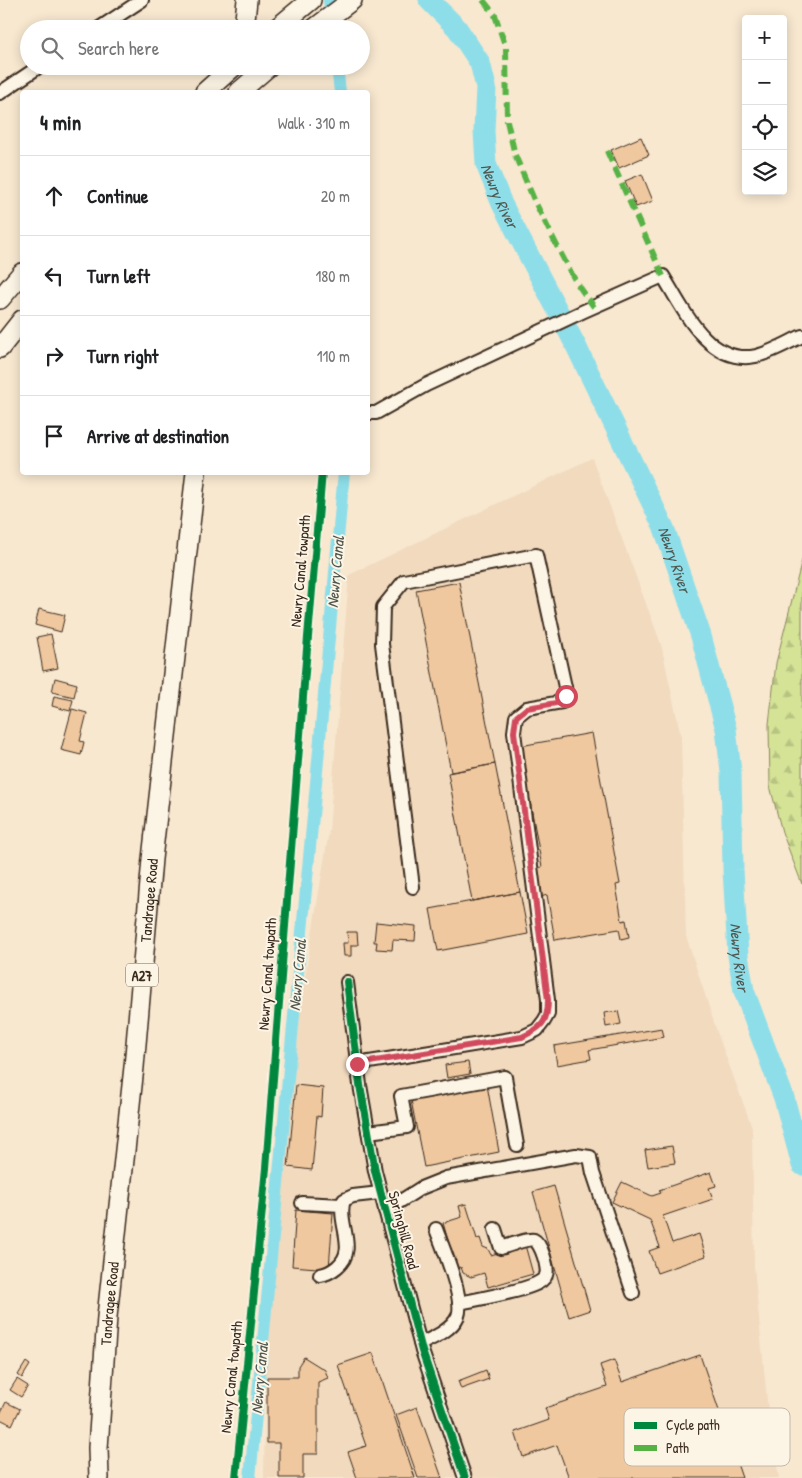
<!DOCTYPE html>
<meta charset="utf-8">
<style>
:root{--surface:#fff;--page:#f2f2f2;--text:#202124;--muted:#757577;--line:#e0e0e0}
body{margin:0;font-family:"Patrick Hand",sans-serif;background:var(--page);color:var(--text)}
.controls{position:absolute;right:15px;top:15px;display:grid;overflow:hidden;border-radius:5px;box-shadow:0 2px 12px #0003}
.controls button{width:45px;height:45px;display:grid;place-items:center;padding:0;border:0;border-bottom:1px solid var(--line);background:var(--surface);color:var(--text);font:25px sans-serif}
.stop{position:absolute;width:15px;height:15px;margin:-11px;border:4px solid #d1495b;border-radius:50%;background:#fff}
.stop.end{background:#d1495b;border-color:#fff;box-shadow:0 1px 5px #0008}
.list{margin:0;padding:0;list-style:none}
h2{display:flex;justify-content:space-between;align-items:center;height:65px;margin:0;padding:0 20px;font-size:21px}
h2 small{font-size:16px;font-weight:400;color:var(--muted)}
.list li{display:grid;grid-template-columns:32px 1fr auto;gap:15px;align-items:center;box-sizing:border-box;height:80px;padding:0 20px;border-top:1px solid var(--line)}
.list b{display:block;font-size:19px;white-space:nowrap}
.list em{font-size:16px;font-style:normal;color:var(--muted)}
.icon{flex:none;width:28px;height:28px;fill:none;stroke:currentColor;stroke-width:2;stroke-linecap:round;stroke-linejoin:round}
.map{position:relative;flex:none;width:802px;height:1478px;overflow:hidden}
.search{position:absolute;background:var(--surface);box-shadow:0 2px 12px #0003;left:20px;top:20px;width:350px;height:55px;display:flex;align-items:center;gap:12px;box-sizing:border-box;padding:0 18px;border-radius:28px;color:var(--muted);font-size:19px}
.panel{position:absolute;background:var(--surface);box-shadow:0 2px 12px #0003;left:20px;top:90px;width:350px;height:385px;border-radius:5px}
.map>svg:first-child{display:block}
.built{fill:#f1dabe}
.forest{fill:url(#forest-firs);stroke:#88865a}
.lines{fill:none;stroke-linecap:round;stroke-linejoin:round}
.canal{stroke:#8edee9;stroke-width:12}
.river{stroke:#8edee9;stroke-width:21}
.building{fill:#efc89f;stroke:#3b2a1e}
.minor-casing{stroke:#3b2a1e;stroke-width:16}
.highway-casing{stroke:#3b2a1e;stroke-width:22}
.minor{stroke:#fcf5e5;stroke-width:12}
.highway{stroke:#fcf5e5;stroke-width:19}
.quiet{stroke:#57b245;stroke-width:6;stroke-dasharray:12 6;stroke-linecap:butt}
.cycleway-casing{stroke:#fcf5e5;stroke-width:11}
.cycleway{stroke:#00873e;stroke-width:8}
.route{stroke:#d1495b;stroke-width:6}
.labels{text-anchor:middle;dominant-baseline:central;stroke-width:4;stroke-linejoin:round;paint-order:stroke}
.shield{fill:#fcf5e5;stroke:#75675a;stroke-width:1}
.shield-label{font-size:14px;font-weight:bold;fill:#3b2a1e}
.street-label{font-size:15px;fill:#3b2a1e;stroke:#fcf5e5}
.water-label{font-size:16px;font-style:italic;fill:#505751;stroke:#fcf5e5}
.key{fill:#fcf5e5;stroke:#c2b8a9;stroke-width:1}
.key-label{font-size:14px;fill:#3b2a1e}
</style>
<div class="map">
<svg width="802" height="1478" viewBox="0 0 802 1478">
<defs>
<pattern id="forest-firs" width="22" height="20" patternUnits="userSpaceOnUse" patternTransform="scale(1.25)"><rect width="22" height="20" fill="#d4e396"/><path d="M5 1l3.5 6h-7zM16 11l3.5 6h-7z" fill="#b7c381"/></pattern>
</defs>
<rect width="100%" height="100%" fill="#f8e8d0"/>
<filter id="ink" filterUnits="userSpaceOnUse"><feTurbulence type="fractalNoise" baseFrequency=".02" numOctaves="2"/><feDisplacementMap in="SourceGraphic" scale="10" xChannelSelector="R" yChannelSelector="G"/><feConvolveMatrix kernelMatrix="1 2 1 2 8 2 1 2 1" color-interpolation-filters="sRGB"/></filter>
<g filter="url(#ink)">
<path class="built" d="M592,458L661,644L681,737L686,936L718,1035L752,1127L754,1267L769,1420L779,1478H264L266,1353L302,995L329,831L349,575Z"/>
<path class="forest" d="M802,560V884L782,832L770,786L769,724L776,663Z"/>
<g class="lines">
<path class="canal" d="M329,0L332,29
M337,66L340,92
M250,1478L314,805L344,472"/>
<path class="river" id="s1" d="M429,0L457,28L480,63L486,87L484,131L486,164L502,204L575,344L664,528L701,636L726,729L731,772L733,870L738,955L744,991L784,1098L802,1165"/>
</g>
<path class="building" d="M641,137L649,155L619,168L611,150Z
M642,174L653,201L636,207L625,181Z
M459,582L495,764L451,772L416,590Z
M39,609L65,615L61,632L35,625Z
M51,634L58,668L43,671L37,637Z
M55,678L77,684L74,697L52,692Z
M54,696L73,700L70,711L52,706Z
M72,709L87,713L80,741L84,742L81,755L61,750Z
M592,733L620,884L616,885L622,921L626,920L629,937L621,939L619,929L555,940L547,895L541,897L535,868L542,867L520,746Z
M495,764L520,892L472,901L448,773Z
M520,892L528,934L438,951L430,909Z
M376,922L416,926L415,941L393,940L392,950L376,949L377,942H374Z
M347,932H357L358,945H351V956H344L343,943H348Z
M618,1011L621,1024L606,1027L604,1013Z
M662,1028L664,1037L589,1050L591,1059L557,1065L554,1046Z
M468,1062L470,1074L447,1078L445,1065Z
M296,1085L323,1088L321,1117L317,1116L312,1170L288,1167Z
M487,1085L499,1152L424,1167L411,1100Z
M672,1146L675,1163L648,1167L645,1150Z
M711,1172L716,1186L709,1188L713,1199L663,1216L672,1243L699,1234L706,1256L657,1273L649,1251L660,1247L650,1220L612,1202L622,1182L652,1196L661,1193L659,1190Z
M554,1186L590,1310L569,1317L533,1192Z
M466,1204L477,1239L480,1238L483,1247L488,1249L491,1255L525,1245L533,1274L488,1287L484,1273L471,1277L463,1273L461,1267L456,1268L443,1223L462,1217L459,1206Z
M296,1210L333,1213L329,1269L292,1266Z
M373,1353L415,1478H357L348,1452L366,1446L338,1365Z
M700,1355L742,1478H569L557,1445L523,1457L515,1432L549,1420L545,1408L607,1387L600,1365L614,1360L622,1382Z
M304,1357L325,1370L328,1378L318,1382V1454H303V1478H279V1443H267V1377H298V1366Z
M26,1362L30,1365L22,1378L18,1375Z
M486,1370L489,1379L461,1389L458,1381Z
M17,1379L28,1386L21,1397L10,1390Z
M6,1402L20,1409L12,1425L0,1419V1414Z
M417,1407L442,1478H418L396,1415Z"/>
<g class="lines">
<g class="minor-casing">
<path id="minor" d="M98,29L142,0
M0,93L40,66
M368,413H376L426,385L584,311L663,276C683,309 709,366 756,356C770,353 789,342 802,336
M347,982L360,1085L375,1171L422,1351L465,1478
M357,1064L522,1037L537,1030L544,1021L548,1014V1000L514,732L516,717L527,708L562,702L566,696L565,687L536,555L404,581L383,607L382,644L413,887
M368,1132L407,1127L401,1096L505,1077L517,1145
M302,1203L342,1205
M385,1211L421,1188L446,1178L576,1155L590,1157L593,1173L633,1293
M320,1275C327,1274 331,1272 337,1267C359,1249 336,1223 344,1200L353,1196L380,1193
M459,1303C478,1299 527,1291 541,1281C542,1280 546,1277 546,1275C549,1269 541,1243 534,1240C529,1238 507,1246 501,1248L495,1229
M420,1344C433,1338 452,1330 458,1316C465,1299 443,1248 436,1229"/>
</g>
<g class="highway-casing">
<g id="highway">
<path d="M244,29L247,0"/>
<path d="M276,29L311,0"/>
<path d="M314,29L352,0"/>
<path d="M205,92L234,66"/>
<path d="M239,92L269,66"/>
<path d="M0,299L22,273"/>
<path d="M0,348L22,320"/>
<path id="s2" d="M99,1478L98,1448L107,1317L134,1067L152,859L196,472"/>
</g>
</g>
<use href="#minor" class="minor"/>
<use href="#highway" class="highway"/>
<path class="quiet" d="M483,0L495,15L506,48L507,121L515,155L535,202L560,252L576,282L594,307
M607,151L663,276"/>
<g class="cycleway-casing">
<path id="cycleway" d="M347,982L360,1085L375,1171L422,1351L465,1478
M236,1478L266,1168L304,684L322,472"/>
</g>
<use href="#cycleway" class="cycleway"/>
</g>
</g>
<g class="lines" filter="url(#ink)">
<path class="route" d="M357,1064L522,1037C541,1028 548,1023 548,1000L514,732L516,717L527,708L562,702L566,696"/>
</g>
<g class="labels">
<rect class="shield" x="126" y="963.5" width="32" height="23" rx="4"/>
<g class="shield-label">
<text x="142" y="975">A27</text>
</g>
<g class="street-label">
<text transform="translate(300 571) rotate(-85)">Newry Canal towpath</text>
<text stroke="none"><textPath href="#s2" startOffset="580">Tandragee Road</textPath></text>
<text transform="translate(267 974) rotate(-86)">Newry Canal towpath</text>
<text transform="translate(404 1230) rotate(75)">Springhill Road</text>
<text stroke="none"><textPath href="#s2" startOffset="175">Tandragee Road</textPath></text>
<text transform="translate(231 1377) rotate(-84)">Newry Canal towpath</text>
</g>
<g class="water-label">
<text stroke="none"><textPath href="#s1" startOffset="218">Newry River</textPath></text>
<text stroke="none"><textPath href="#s1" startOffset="622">Newry River</textPath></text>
<text transform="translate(335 572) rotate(-85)">Newry Canal</text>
<text stroke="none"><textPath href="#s1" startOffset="1028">Newry River</textPath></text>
<text transform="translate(297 975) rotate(-85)">Newry Canal</text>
<text transform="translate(259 1378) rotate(-85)">Newry Canal</text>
</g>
</g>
<rect x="624" y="1408" width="166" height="58" rx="8" class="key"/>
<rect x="634" y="1422" width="23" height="7" fill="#00873e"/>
<rect x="634" y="1445" width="23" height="6" fill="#57b245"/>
<g class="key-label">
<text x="666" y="1430">Cycle path</text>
<text x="666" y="1453">Path</text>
</g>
</svg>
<div class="controls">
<button>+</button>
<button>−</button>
<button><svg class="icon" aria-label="locate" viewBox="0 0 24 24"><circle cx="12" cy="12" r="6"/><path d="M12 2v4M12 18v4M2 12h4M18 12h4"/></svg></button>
<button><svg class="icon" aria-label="layers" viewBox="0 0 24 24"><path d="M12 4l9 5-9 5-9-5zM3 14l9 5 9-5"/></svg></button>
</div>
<div class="stop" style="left:566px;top:696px"></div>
<div class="stop end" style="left:357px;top:1064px"></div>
<div class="search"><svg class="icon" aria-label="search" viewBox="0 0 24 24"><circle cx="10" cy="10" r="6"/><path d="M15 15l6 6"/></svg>Search here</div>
<section class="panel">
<h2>4 min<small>Walk · 310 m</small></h2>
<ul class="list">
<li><svg class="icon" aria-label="ahead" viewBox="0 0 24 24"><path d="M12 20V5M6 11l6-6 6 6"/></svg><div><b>Continue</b></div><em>20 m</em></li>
<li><svg class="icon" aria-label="left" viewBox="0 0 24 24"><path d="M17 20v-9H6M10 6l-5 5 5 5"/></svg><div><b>Turn left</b></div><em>180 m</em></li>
<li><svg class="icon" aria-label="right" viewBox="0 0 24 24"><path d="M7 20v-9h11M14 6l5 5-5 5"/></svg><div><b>Turn right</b></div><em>110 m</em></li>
<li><svg class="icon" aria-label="arrive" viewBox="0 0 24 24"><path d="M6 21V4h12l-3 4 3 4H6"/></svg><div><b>Arrive at destination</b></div></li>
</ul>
</section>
</div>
